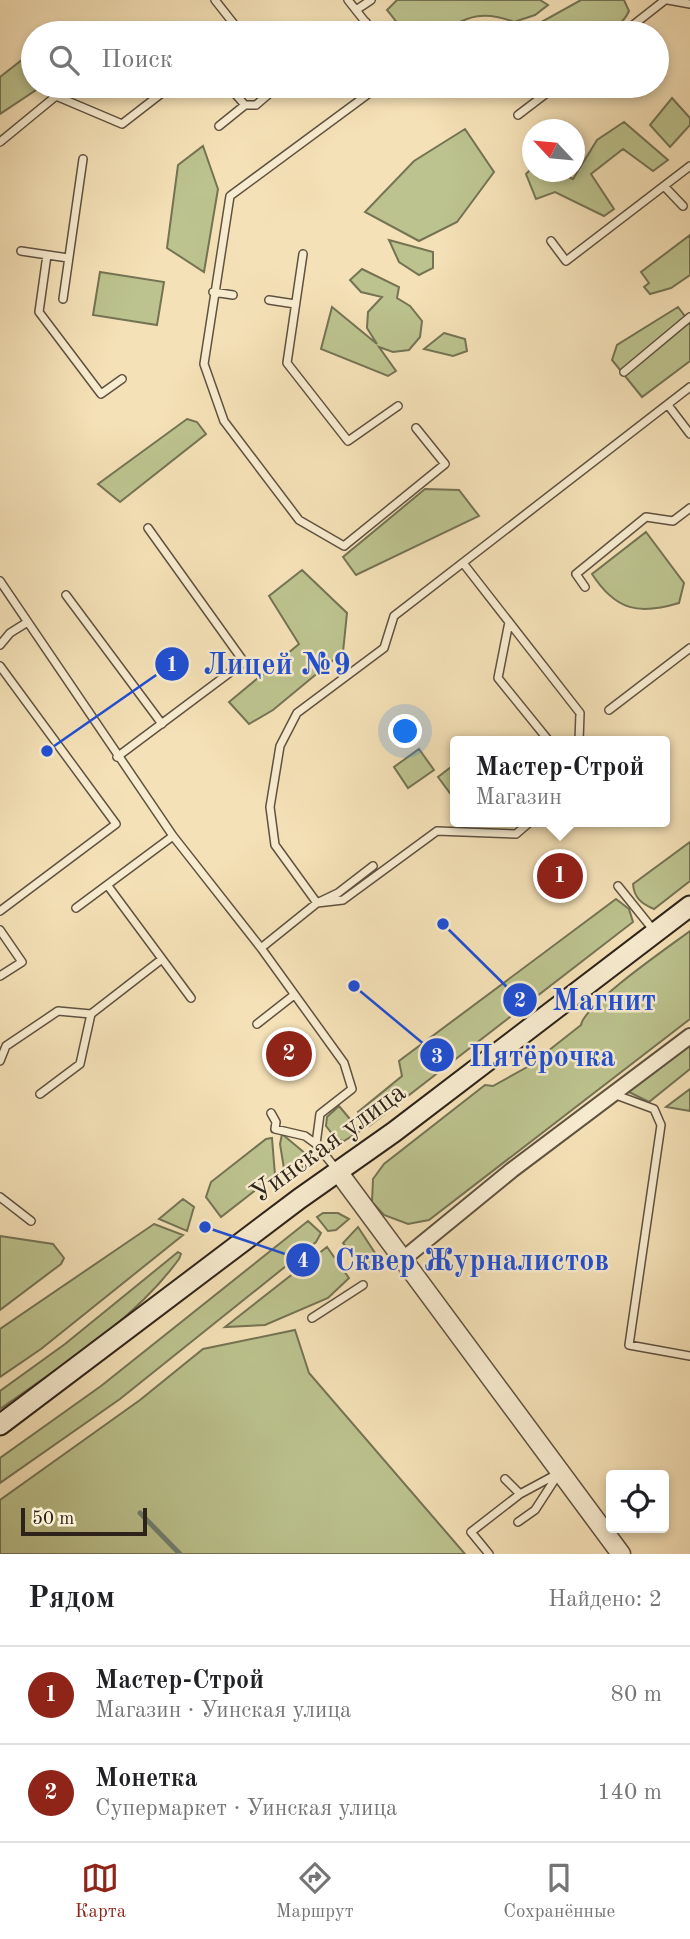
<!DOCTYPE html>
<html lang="ru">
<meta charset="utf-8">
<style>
:root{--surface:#fff;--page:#f2f2f2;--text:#202124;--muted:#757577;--line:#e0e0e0;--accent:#8f2418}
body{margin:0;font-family:"Old Standard TT",serif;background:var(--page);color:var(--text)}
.controls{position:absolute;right:21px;bottom:21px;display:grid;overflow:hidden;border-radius:7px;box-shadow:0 4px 10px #0003}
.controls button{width:63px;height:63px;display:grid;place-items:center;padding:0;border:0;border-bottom:2px solid var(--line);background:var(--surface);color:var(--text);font:35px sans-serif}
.compass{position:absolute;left:522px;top:119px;width:63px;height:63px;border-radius:50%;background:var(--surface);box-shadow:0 4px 10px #0003;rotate:296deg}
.scale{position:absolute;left:21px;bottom:18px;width:126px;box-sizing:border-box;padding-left:7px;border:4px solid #2d231a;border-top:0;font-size:19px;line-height:24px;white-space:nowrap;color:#2d231a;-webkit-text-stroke:5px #f8ecd0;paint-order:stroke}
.you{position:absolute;left:406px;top:732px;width:24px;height:24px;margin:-18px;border:5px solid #fff;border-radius:50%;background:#1a73e8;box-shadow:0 0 0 10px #1a73e833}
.badge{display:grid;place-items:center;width:46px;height:46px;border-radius:50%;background:var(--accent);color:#fff;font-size:23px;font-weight:700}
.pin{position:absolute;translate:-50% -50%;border:4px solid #fff;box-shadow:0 2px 7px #0006}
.popup{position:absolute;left:450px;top:736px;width:220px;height:91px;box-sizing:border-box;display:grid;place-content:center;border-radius:7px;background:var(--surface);filter:drop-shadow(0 2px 5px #0005);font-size:23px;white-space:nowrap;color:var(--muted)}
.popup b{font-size:26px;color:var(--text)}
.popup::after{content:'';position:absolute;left:50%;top:100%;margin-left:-14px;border:14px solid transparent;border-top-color:var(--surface)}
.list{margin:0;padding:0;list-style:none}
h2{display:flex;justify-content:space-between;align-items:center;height:91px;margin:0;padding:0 28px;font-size:30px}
h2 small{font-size:23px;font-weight:400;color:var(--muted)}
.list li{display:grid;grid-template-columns:46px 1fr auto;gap:21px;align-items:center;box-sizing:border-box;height:98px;padding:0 28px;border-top:2px solid var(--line)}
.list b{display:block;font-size:26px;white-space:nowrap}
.list p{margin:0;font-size:23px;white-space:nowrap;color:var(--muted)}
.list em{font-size:23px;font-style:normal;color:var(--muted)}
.icon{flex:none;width:38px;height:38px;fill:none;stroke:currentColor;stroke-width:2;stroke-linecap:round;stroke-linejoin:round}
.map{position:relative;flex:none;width:690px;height:1554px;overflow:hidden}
.search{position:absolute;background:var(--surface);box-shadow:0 4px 10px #0003;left:21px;right:21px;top:21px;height:77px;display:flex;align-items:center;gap:18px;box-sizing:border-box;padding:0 24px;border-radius:38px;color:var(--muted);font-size:26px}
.sheet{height:287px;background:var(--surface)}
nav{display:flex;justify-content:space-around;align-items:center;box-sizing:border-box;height:98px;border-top:2px solid var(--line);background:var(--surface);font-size:19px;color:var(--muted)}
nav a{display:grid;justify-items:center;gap:4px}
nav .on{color:var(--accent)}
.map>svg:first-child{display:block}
.green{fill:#bcc38e;stroke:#747354;stroke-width:2}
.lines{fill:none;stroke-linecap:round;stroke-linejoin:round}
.stream{stroke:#708072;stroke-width:5}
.service-casing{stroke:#5f5241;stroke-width:10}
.minor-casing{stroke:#5f5241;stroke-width:18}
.tertiary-casing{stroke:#5f5241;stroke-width:21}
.secondary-casing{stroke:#2d231a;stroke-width:23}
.service{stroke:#f8ecd0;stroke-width:7}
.minor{stroke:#f8ecd0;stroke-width:14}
.tertiary{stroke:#f8ecd0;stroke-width:18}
.secondary{stroke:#f8ecd0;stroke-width:19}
.labels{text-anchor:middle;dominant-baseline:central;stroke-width:5;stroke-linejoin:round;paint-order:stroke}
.street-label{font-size:28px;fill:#2d231a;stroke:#f8ecd0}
.leader{fill:none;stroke:#1d4ed8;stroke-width:2.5}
.callout-dot{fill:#1d4ed8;stroke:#f8ecd0;stroke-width:2.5}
.mark-label{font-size:21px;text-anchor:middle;font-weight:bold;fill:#fff}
.callout-label{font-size:30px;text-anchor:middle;font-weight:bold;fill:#1d4ed8;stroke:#f8ecd0;stroke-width:5;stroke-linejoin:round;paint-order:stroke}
</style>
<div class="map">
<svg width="690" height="1554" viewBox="0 0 690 1554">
<rect width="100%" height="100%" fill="#f5e1b7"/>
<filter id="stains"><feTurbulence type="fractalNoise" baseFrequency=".00286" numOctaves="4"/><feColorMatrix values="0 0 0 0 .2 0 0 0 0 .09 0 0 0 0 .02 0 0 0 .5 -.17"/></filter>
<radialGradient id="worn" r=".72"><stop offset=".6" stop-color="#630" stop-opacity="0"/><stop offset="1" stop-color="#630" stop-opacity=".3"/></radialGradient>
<path class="green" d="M397,0H540L548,5L535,15L514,22C459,0 452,43 411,33C401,31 394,18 387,10Z
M581,0H624L629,11C615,43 569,33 539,33L534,26Z
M23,59L33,73V86H42L0,114V77Z
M672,98L690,118V125L670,147L650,125Z
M624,122L668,160L653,171L623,149L591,174L614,209L604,216L555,192L536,199L526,174L532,168V172H556L573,179L597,140Z
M465,129L494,172L457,222L419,241L365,212L414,161Z
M203,146L218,189L204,272L167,248L178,165Z
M690,235V275L671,288L650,294L644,287L649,283L641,272Z
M389,240L433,252V268L419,275L399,262Z
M362,269L399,287L397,298L410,306L422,321L420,337L409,350L393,352L379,347L396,371L388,376L321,349L332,307L377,344L367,328L368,312L382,297L361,292L350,280Z
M100,272L164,282L157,325L93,315Z
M678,307L690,323V361L642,397L612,360L617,345Z
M444,333L465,339L467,351L453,356L424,349Z
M187,419L197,422L206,434L120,502L98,484Z
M425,489L459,490L479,516L356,575L343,557Z
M646,532L684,583L679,603C639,615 616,611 592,574Z
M302,570L347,613L343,652L273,710L249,724L229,702L299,644L269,596Z
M419,749L434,770L408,788L394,767Z
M455,764V800L438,777Z
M690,842V881L654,909C642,904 634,898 633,884Z
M616,899L629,909L633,922L369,1126L358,1112L402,1076L399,1061Z
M690,931V1019L429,1220L408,1224L384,1215L372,1202L373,1179L384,1164L485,1085L493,1086L529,1066L581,1025C584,1005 670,946 690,931Z
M686,1046H690V1069L649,1102L627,1091Z
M690,1089V1111L666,1107Z
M339,1106L360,1131L344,1141L337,1140L326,1126L327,1117Z
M282,1134L306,1154L302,1169L292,1180L285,1175L280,1144Z
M272,1138L275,1175L221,1217L206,1197L211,1182L266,1139Z
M183,1199L194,1207L187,1231L159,1219Z
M323,1213H338L349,1219L336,1230L328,1231L317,1217Z
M308,1221L321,1233L316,1242L120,1399L0,1483V1458L101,1386Z
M154,1224L183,1235L41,1349L0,1377V1329Z
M358,1227L375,1253L373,1263L365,1270L343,1243Z
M0,1236L53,1244L64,1258L61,1264L0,1310Z
M327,1247L349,1278L328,1298L265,1325L225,1327Z
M178,1252L181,1254L179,1259C134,1321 62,1365 0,1409V1391L65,1344Z
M295,1330L309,1373L465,1554H0V1500L140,1400L203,1349Z"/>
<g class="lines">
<path class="stream" d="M140,1513L180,1554"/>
<g class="service-casing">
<path id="service" d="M215,0L241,33
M348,0L374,33
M668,0L690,4
M356,10L371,0
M350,33L366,22
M623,33L665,0
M228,86L245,105
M379,86L230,196L204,364L224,421L299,520L344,546L445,464L416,428
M518,115L556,86
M219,126L245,105H256L278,86
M0,142L56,96L122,124L171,86
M664,186L683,206
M551,241L566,261L690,166
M21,251L68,258
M303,254L287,363L348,441L398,406
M47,255L39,312L101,394L122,379
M213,292L233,295
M63,299L83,159
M269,300L295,304
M624,372L690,317
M668,405L690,434
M463,563L580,713L579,741
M0,581L173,836L261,948L344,1063L352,1089L320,1114L316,1144L337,1170
M585,587L576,574L646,517L673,521L690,508
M66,595L162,724
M509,622L498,678L549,741
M0,645L10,633L26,623
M0,666L116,824L0,911
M609,710L690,648
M117,757L244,662L148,528
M108,886L191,998
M618,886L655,932
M317,903L275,845L270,807L280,746L297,713L384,648L394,616L690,387
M317,903L343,900L437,831L516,834L530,822
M76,908L173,836
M0,930L22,962L0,976
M261,948L317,903L338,893L373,866
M257,1024L294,995
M0,1061L6,1046L58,1011L91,1014L162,959
M40,1094L80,1064L91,1014
M616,1095L654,1109L661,1125L629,1345L690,1356
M271,1113L276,1122L275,1129L305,1136L316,1144
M0,1197L31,1221
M312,1318L363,1285
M505,1479L520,1494
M489,1554L471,1532L520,1494L559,1473L535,1510L518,1522"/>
</g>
<g class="minor-casing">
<path id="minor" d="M402,1260L512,1170L690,1036"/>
</g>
<g class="tertiary-casing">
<path id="tertiary" d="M339,1173L621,1554"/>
</g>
<g class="secondary-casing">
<path id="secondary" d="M0,1425L299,1199L394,1132L690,906"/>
</g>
<use href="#service" class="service"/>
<use href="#minor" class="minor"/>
<use href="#tertiary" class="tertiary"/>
<use href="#secondary" class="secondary"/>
</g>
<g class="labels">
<g class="street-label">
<text transform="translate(329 1144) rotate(-36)">Уинская улица</text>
</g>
</g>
<path class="leader" d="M47 751L172 664M443 924L520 1000M354 986L437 1055M205 1227L303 1260"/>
<g class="callout-dot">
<circle cx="47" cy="751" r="7"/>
<circle cx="443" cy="924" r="7"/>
<circle cx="354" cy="986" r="7"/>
<circle cx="205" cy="1227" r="7"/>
<circle cx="172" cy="664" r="18"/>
<circle cx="520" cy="1000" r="18"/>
<circle cx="437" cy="1055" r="18"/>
<circle cx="303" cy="1260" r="18"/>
</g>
<g class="mark-label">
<text x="172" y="671">1</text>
<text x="520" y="1007">2</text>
<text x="437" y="1063">3</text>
<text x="303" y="1267">4</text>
</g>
<g class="callout-label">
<text x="277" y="674">Лицей №9</text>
<text x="604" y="1010">Магнит</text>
<text x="542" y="1066">Пятёрочка</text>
<text x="472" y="1270">Сквер Журналистов</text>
</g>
<rect width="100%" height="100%" filter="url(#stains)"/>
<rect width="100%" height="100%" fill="url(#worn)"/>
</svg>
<div class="controls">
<button><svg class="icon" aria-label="locate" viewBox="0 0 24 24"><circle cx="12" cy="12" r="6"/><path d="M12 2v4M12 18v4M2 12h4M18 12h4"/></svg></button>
</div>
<svg class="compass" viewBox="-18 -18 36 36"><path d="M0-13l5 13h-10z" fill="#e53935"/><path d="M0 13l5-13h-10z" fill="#757577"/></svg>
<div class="scale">50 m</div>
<div class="you"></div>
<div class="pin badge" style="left:560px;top:876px">1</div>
<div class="popup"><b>Мастер-Строй</b>Магазин</div>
<div class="pin badge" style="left:289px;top:1054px">2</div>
<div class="search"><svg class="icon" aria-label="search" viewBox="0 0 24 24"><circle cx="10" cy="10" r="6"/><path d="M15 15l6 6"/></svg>Поиск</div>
</div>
<section class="sheet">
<h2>Рядом<small>Найдено: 2</small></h2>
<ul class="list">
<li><span class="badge">1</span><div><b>Мастер-Строй</b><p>Магазин · Уинская улица</p></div><em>80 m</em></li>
<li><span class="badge">2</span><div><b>Монетка</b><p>Супермаркет · Уинская улица</p></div><em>140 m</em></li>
</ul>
</section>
<nav>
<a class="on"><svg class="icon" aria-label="map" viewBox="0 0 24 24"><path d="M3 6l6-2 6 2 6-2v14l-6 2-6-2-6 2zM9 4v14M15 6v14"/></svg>Карта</a>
<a><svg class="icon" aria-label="directions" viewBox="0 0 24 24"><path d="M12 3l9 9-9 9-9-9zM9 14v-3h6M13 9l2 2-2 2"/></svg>Маршрут</a>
<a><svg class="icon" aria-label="saved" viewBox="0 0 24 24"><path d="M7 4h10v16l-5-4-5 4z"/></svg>Сохранённые</a>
</nav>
